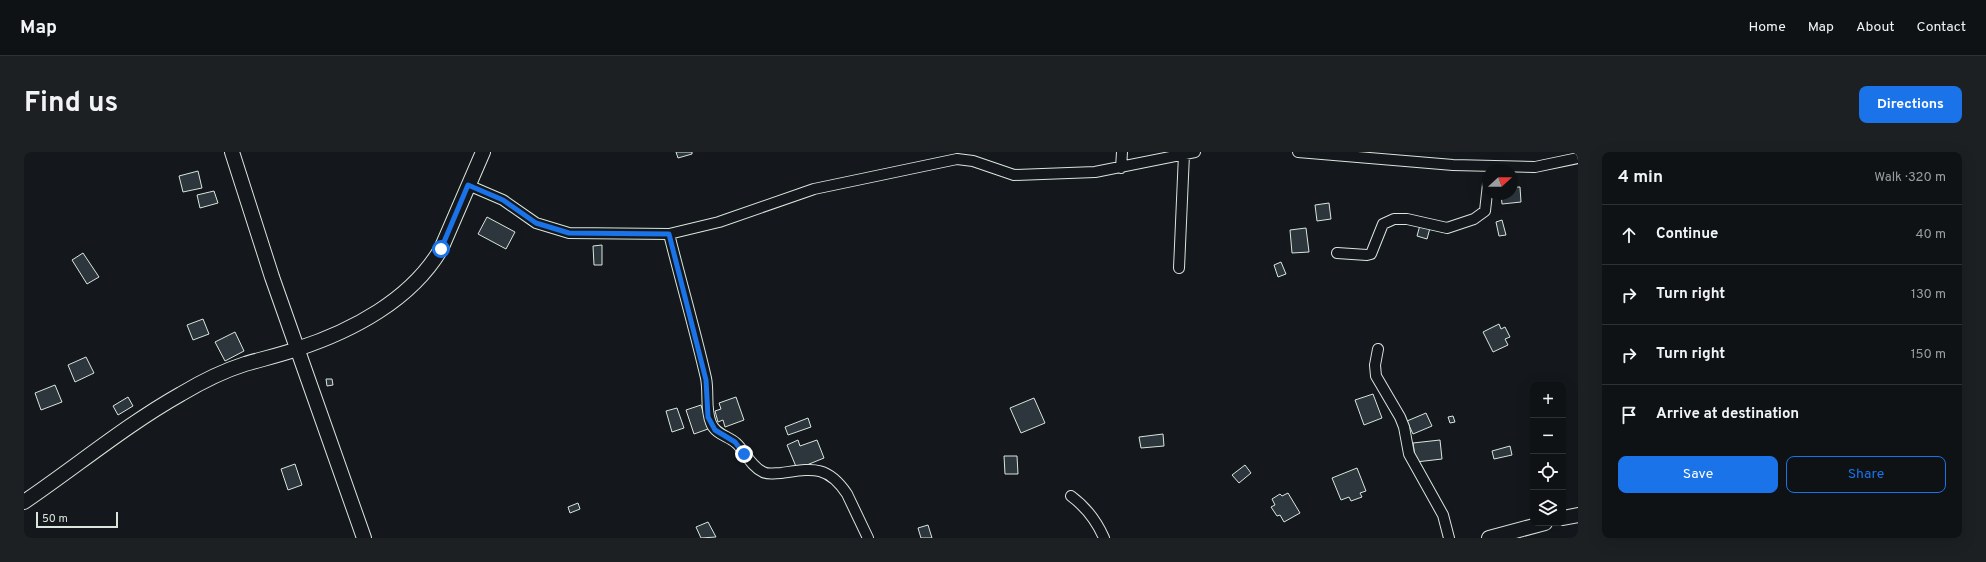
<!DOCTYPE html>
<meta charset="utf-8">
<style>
:root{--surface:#0f1215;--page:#1d2022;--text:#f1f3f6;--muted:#9b9ea0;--line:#2f3234;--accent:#1a73e8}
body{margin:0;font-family:Overpass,sans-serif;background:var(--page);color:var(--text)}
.controls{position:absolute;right:12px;bottom:12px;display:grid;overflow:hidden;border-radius:8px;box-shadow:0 4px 16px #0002}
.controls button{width:36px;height:36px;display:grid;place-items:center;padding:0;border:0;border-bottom:1px solid var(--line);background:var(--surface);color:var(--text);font:20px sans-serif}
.compass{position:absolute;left:1458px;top:12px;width:36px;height:36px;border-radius:50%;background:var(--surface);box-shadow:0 4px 16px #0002;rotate:69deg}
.scale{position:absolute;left:12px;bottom:10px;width:82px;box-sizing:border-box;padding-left:4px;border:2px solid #d8e6dc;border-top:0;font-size:11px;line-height:14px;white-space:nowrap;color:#d8e6dc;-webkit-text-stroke:3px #14181c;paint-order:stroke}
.stop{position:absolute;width:12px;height:12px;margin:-9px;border:3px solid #1a73e8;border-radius:50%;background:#fff}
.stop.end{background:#1a73e8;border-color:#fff;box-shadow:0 1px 4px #0008}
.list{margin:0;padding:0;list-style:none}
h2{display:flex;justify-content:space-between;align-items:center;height:52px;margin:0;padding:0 16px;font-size:17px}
h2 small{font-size:13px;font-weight:400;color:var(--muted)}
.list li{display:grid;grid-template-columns:26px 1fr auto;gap:12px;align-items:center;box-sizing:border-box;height:60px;padding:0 16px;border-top:1px solid var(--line)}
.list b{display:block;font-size:15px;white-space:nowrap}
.list em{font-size:13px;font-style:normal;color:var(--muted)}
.actions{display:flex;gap:8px;padding:12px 16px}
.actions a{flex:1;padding:9px 0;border:1px solid var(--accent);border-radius:8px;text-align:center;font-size:14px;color:var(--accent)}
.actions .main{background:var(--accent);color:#fff}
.icon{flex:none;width:22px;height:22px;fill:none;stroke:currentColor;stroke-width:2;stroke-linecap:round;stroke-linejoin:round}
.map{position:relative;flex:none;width:1554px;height:386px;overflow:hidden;border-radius:8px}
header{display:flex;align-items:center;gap:24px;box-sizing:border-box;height:56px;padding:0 20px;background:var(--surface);border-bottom:1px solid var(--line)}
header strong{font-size:19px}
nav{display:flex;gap:22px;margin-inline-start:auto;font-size:14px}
.intro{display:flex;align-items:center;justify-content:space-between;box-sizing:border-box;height:96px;padding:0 24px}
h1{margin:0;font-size:28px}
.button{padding:10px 18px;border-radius:8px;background:var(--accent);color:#fff;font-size:14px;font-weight:700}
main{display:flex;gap:24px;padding:0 24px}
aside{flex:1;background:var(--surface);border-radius:8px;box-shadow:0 4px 16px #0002}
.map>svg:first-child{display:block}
.building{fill:#2c363c;stroke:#d8e6dc}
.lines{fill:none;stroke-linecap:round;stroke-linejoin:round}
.street-casing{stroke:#d8e6dc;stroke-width:12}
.secondary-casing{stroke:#d8e6dc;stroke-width:16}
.street{stroke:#14181c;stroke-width:10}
.secondary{stroke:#14181c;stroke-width:14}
.route{stroke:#1a73e8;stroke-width:5}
</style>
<header>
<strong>Map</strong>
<nav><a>Home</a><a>Map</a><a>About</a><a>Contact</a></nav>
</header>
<div class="intro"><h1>Find us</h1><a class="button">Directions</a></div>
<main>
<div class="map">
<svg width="1554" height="386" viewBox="0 0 1554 386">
<rect width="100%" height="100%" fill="#14181c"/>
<path class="building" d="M652,0H668V2L654,6Z
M174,19L178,36L159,40L155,24Z
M1488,31H1490V35H1496L1497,50L1478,52L1477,42H1488Z
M190,39L194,51L176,56L173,43Z
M1305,51L1307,67L1293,69L1291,53Z
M463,65L491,80L482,97L454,82Z
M1478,68L1482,83L1475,84L1472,70Z
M1396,73L1406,76L1403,87L1393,84Z
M1282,76L1285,100L1268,101L1266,78Z
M578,93V113H570L569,94Z
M59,101L75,125L63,132L48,108Z
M1257,110L1262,122L1254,125L1250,113Z
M179,167L185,182L169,188L163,173Z
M1475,172L1477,177L1481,175L1486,185L1481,187L1484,193L1469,200L1459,180Z
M211,180L220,199L201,209L191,190Z
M62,205L70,221L51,230L44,213Z
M302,227H308L309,233L303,234Z
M31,233L38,250L17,258L11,241Z
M1349,242L1358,266L1340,273L1331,248Z
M104,245L109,254L94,263L89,254Z
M712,245L720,268L701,275L699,268L694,270L691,259L697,257L695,251Z
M1010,246L1021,271L997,281L986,256Z
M677,253L684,277L670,282L662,258Z
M653,256L660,276L648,280L642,259Z
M1402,261L1408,274L1389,282L1383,269Z
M1429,264L1431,270L1426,271L1424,265Z
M784,266L787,275L764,283L761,275Z
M1139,282L1140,294L1117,296L1115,285Z
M774,288L776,294L793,288L800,306L773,317L763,293Z
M1416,288L1418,307L1392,310L1389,291Z
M1486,294L1488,303L1470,307L1468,299Z
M980,304H993L994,322H981Z
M271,312L278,333L264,338L257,317Z
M1221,313L1227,321L1215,331L1208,323Z
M1333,316L1342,339L1336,341L1338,345L1327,349L1325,345L1317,348L1308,326Z
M1264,341L1276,361L1260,370L1256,363L1253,364L1247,355L1251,353L1248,347L1256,342L1258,344Z
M554,351L556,357L546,361L544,355Z
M684,370L692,385L677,386L672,375Z
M904,373L908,386H897L894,376Z"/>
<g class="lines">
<g class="street-casing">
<path id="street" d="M1274,0L1429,13L1511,15L1554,6
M1097,16L1098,0
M444,33L479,48L512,71L545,81L645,82L695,70L790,37L933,7L949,9L990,23L1071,20L1171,0
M645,82C657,130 671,178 682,226C685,241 681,257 687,271C691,282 704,284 712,291C722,300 726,314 739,320C744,323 751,321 757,321C787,317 803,312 823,342L844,386
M1313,101L1343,103L1347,102L1359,72L1370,67H1383L1423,76L1450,67L1461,59L1464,32
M1155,116L1160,2
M1354,197L1351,213L1352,224L1376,265L1380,275L1385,302L1419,363L1425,386
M1047,344C1062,355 1073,370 1080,386"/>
</g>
<g class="secondary-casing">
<path id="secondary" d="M208,0L248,125L340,386
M0,350C53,314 102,273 157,242C177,230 199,219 221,212C238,207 256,203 273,197C328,179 387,148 417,97L459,0
M1539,366L1554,363
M1465,386L1521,371"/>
</g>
<use href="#street" class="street"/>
<use href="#secondary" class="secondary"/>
</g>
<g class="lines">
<path class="route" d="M417,97L444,33L479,48L512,71L545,81L645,82L682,228L684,265L691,278L711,290L720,302"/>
</g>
</svg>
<div class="controls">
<button>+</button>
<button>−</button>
<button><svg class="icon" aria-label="locate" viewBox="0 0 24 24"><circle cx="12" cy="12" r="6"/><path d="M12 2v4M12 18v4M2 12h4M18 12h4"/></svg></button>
<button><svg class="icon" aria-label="layers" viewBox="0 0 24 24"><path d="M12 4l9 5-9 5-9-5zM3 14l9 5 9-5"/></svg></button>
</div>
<svg class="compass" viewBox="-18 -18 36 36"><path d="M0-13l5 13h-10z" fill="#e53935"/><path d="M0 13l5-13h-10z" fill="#9b9ea0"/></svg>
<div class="scale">50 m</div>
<div class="stop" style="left:417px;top:97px"></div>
<div class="stop end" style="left:720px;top:302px"></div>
</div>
<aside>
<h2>4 min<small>Walk · 320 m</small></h2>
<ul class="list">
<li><svg class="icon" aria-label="ahead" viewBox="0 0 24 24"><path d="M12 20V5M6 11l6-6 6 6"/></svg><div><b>Continue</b></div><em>40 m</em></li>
<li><svg class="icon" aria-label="right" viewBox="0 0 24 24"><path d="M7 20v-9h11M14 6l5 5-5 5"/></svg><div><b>Turn right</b></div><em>130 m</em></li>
<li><svg class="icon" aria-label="right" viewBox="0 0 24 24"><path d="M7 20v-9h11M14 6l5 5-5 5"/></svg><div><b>Turn right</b></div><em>150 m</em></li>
<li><svg class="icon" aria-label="arrive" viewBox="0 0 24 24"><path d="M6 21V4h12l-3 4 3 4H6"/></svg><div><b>Arrive at destination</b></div></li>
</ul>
<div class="actions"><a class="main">Save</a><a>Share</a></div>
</aside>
</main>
